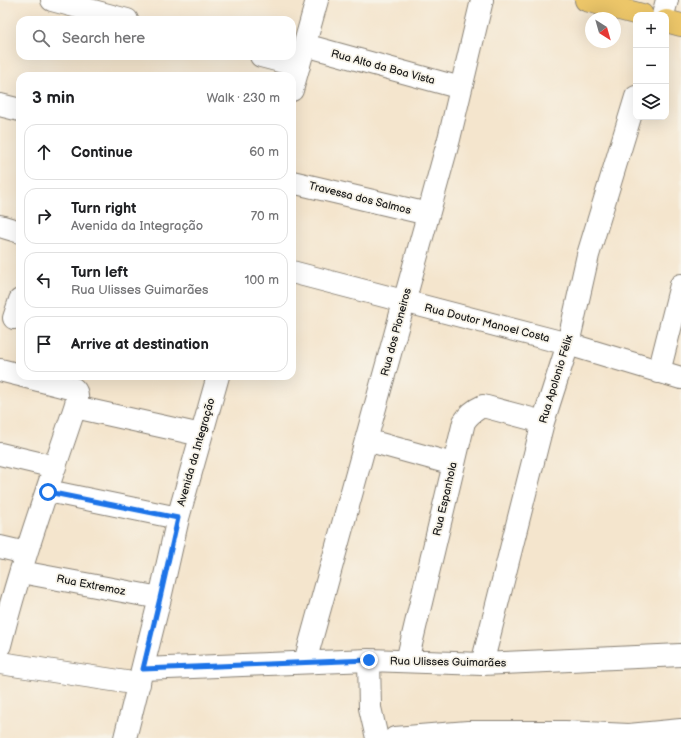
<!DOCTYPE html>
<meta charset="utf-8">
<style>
:root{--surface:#fff;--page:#f6f6f6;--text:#202124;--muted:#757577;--line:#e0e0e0}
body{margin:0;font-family:"Balsamiq Sans",sans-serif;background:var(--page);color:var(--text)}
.controls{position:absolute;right:12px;top:12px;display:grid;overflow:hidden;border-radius:8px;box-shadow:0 4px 16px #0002}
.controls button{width:36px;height:36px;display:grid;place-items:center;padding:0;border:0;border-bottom:1px solid var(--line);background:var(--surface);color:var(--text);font:20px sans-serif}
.compass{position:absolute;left:585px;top:12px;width:36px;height:36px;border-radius:50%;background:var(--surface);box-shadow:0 4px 16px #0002;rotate:143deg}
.stop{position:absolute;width:12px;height:12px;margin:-9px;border:3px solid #1a73e8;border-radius:50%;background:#fff}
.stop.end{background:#1a73e8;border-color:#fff;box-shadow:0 1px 4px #0008}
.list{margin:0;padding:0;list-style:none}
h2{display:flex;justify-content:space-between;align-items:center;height:52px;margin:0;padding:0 16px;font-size:17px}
h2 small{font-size:13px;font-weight:400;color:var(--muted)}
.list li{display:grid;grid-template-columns:26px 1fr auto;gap:12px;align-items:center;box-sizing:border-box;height:56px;margin:0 8px 8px;padding:0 8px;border:1px solid var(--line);border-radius:12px}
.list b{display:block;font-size:15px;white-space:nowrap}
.list p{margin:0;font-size:13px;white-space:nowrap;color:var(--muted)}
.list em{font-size:13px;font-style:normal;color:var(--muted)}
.icon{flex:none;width:22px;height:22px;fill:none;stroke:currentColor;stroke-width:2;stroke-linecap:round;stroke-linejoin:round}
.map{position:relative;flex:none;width:681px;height:738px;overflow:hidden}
.search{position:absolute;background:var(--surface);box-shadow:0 4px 16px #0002;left:16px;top:16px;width:280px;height:44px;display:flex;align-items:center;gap:10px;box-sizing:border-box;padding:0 14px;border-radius:12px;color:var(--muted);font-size:15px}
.panel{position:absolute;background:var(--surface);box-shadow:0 4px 16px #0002;left:16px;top:72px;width:280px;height:308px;border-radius:12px}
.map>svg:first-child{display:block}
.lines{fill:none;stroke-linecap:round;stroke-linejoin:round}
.minor-casing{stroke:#888074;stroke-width:24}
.major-casing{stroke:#888074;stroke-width:24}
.minor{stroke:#fff;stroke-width:22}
.major{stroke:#ecc669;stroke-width:22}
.route{stroke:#1a73e8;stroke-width:5}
.labels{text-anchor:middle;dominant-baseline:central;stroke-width:3.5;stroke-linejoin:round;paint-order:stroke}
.street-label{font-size:11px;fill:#1c1c1c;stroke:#f7f3e8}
</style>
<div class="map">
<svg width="681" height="738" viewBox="0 0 681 738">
<rect width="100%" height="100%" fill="#f7f3e8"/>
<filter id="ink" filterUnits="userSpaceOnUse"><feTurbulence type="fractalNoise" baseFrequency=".025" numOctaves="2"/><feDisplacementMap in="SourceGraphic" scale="8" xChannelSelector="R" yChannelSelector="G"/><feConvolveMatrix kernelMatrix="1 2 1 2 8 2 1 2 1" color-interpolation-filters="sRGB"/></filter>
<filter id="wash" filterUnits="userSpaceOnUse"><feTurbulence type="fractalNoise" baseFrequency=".012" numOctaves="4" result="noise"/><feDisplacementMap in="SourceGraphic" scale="16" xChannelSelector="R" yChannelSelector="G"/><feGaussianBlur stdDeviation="0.9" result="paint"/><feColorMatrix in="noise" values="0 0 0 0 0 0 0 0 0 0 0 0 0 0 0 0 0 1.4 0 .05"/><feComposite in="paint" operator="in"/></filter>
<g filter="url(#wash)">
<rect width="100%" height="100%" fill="#f4e5cd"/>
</g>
<g filter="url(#ink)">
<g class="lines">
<g class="minor-casing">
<path id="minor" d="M52,0L127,20
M663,15L667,0
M305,45L461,88
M261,56L299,66
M292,90L317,0
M0,105L20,110
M292,182L428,214
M0,226L20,232
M292,272L568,344L681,378
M14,318L20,300
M0,370L20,375
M659,372L681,285
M75,407L201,435
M366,440L453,464
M0,454L55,467
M48,491L178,518
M0,547L26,553
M21,572L160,598
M0,645C20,565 49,485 75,407C77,400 79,394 74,389L23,376
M369,660L370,708L377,738
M407,661L464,422C469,414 474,410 483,406L543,422
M305,662L449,139L482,0
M0,663L139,684
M482,664L543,422L568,344L588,255L636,97
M143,669L369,660L482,664L681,655
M125,738L160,598L178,518L218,376
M395,738L468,732H565L629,735L681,730"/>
</g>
<g class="major-casing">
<path id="major" d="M586,0L642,15
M666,21L681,25"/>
</g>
<use href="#minor" class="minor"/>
<use href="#major" class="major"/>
</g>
</g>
<g class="lines" filter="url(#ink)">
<path class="route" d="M48,492L178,518L160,598L143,669L369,660"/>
</g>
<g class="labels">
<g class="street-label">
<text transform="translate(383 67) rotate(15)">Rua Alto da Boa Vista</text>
<text transform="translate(360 198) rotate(14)">Travessa dos Salmos</text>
<text transform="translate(487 323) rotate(14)">Rua Doutor Manoel Costa</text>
<text transform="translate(396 332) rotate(-75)">Rua dos Pioneiros</text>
<text transform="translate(556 379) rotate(-73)">Rua Apolonio Félix</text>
<text transform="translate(196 452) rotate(-74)">Avenida da Integração</text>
<text transform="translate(445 499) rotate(-77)">Rua Espanhola</text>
<text transform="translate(91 585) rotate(11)">Rua Extremoz</text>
<text transform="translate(448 662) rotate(1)">Rua Ulisses Guimarães</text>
</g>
</g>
</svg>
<div class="controls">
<button>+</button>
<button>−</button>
<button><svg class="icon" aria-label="layers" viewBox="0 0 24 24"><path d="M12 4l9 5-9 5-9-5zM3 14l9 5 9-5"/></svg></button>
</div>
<svg class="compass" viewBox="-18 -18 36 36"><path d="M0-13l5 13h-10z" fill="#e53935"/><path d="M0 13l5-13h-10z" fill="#757577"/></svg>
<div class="stop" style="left:48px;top:492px"></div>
<div class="stop end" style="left:369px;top:660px"></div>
<div class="search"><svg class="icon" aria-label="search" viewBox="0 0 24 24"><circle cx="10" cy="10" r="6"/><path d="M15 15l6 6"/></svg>Search here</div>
<section class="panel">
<h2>3 min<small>Walk · 230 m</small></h2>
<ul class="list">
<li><svg class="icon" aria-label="ahead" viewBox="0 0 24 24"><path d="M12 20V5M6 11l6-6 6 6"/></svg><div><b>Continue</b></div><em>60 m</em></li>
<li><svg class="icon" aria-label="right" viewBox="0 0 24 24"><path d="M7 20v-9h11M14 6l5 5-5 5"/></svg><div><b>Turn right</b><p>Avenida da Integração</p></div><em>70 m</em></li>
<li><svg class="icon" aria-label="left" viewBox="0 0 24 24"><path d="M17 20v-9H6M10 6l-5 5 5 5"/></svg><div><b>Turn left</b><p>Rua Ulisses Guimarães</p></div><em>100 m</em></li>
<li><svg class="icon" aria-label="arrive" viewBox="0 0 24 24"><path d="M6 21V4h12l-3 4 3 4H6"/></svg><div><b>Arrive at destination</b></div></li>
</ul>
</section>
</div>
